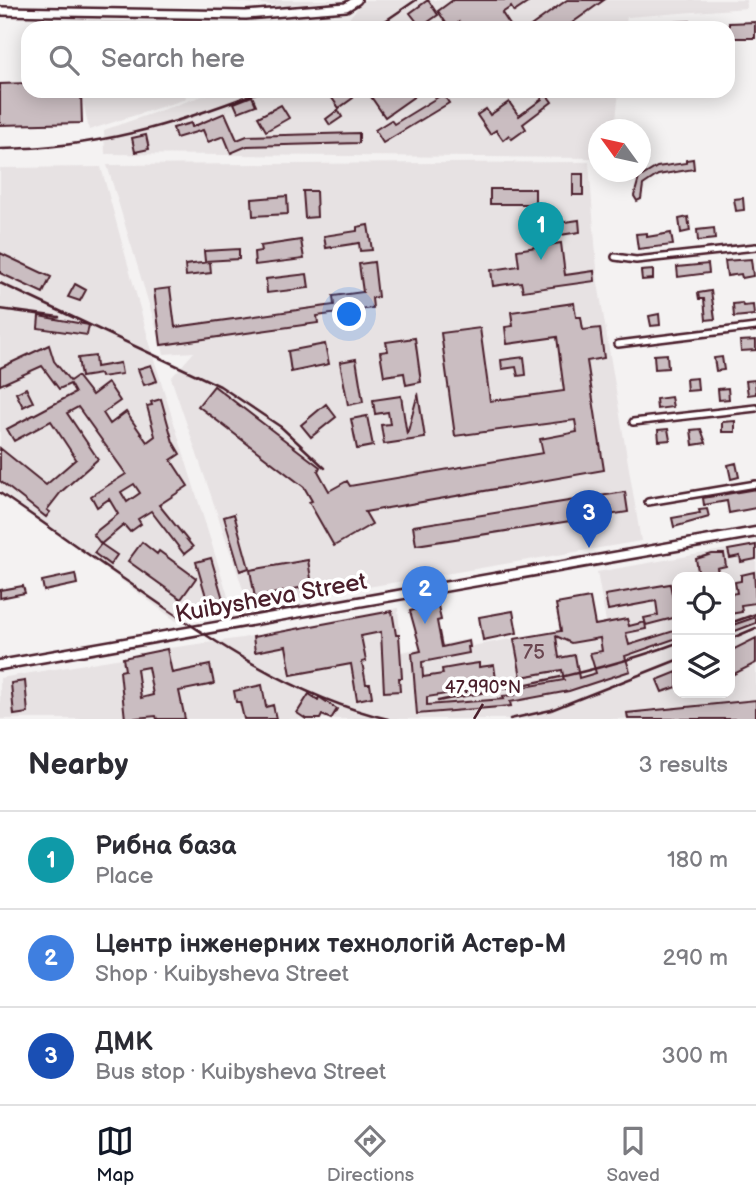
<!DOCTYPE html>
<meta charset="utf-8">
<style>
:root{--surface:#fff;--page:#f2f2f3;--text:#2b2b33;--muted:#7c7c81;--line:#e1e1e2;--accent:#111827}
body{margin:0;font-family:"Balsamiq Sans",sans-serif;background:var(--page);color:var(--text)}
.controls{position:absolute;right:21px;bottom:21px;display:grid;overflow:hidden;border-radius:14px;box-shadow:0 4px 18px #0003}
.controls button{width:63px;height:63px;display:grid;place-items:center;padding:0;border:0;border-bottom:2px solid var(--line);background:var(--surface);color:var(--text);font:35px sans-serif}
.compass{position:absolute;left:588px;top:119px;width:63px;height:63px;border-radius:50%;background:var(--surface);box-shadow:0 4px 18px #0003;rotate:303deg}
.you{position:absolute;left:350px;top:315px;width:24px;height:24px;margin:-18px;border:5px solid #fff;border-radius:50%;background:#1a73e8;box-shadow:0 0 0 10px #1a73e833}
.badge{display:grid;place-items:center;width:46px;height:46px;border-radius:50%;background:var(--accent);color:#fff;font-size:23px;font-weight:700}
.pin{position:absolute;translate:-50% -58px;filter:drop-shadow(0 2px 4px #0008)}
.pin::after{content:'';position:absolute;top:37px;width:24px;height:21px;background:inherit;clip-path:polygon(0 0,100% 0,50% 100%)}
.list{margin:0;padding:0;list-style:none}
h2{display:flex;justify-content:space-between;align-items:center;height:91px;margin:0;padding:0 28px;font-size:30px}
h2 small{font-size:23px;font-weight:400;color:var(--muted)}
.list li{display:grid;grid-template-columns:46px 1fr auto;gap:21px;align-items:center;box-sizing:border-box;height:98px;padding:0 28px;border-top:2px solid var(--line)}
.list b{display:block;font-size:26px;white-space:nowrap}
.list p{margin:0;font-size:23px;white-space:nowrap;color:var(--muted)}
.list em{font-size:23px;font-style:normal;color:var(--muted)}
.icon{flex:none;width:38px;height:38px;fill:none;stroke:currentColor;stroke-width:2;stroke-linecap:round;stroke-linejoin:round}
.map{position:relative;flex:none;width:756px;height:719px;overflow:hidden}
.search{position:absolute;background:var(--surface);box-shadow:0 4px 18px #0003;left:21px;right:21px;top:21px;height:77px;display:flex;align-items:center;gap:18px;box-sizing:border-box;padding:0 24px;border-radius:21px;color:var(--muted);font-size:26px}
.sheet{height:385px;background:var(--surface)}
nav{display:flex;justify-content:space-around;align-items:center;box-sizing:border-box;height:98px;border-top:2px solid var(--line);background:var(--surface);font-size:19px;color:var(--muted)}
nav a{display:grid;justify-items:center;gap:4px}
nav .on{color:var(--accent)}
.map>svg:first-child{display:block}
.built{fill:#e7e2e3;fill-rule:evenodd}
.building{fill:#cabdc1;stroke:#4a1f2b;stroke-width:2;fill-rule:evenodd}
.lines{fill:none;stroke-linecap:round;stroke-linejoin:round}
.minor-casing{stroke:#4a1f2b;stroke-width:10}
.tertiary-casing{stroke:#4a1f2b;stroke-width:12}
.secondary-casing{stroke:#4a1f2b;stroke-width:13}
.minor{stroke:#fff;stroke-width:5}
.tertiary{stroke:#fff;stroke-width:7}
.secondary{stroke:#fff;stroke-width:8}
.rail{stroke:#4a1f2b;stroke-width:2.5}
.ticks{fill:none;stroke:#4a1f2b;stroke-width:2.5}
.labels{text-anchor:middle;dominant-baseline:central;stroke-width:7;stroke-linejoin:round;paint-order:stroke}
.number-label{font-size:21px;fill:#6a4650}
.street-label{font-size:24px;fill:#4a1f2b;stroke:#fff}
.ticks-label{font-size:18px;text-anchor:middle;fill:#4a1f2b;stroke:#fff;stroke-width:7;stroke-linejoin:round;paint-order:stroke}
</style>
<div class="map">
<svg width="756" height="719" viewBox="0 0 756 719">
<rect width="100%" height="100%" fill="#f4f2f2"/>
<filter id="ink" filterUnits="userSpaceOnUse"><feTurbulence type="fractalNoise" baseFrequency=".0143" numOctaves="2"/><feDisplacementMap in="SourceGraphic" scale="14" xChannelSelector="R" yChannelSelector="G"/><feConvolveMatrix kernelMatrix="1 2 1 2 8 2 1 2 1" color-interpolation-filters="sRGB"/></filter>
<g filter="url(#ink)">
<path class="built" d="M216,0H340L280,6Z
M364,0H746L747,8L627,17L625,28H341Z
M67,20L172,22L173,28H68Z
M81,91H185L186,99L89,130Z
M217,91H619L615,129L598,130V158L105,154L104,130Z
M589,162L598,283L641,541L249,607L171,378L194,352L164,354L107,165Z
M101,167L154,359L232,609L176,621L0,490V168Z
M756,544V719H0V678L122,658L169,648L242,638L398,608L401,652L470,639L472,646L606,622L597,572ZM677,577H730V693H677Z"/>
<path class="building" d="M428,0L438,15L421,27L410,13Z
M453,0H532L514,12L511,7L502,13L512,28H463L459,22L450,28H439L446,23L438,11Z
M567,0H604L565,28H528Z
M695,21L696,28H651V23Z
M755,22V38H729V23Z
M28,83V91H81L82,123L0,125V84Z
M327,91H348L353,98L339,108Z
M367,91H422L385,117Z
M537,91H544L552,102L523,124L526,129L512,139L509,135L503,140L496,130L490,134L477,115L486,109L490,115L509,102L519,116L542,99Z
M443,94L449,103L383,143L375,130L391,120L394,124Z
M252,96L256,105L238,112L234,103Z
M281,105L289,118L266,131L258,117Z
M338,110L342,117L330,125L326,119Z
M225,113L237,140L247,136L359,133V143L247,146L231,153L224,136L208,142L203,130L176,138L173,128L191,123L192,127Z
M146,135L149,149L135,152L132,138Z
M693,159L694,169L658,175L643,185L641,199L637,201L634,196L639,178L657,167L686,163V160Z
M573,174H583V195H573Z
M490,189H535V204H490Z
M303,191H316L317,217L305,218Z
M287,196L288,214L253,216L252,199Z
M743,198L744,210L736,211L734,199Z
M688,217L690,231L681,233L679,219Z
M579,220L580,232L560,235L558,223Z
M368,225L372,250L360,251L359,243L326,248L324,236L357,231V227Z
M714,228L715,239L698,241L697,230Z
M647,233V237L671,233L673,245L638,249L636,234Z
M301,240L304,259L255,265L254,252L261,251L260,246Z
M561,243L565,275L594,271L595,281L523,291L521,282L493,286L491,270L519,266L517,250Z
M239,249V259L205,261L204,251Z
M0,253L51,277L43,293L0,273Z
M751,259L753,276L742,278L741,274L727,276L725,261Z
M210,262L211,273L186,276L185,265Z
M374,262L378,297L372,298L373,308L317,316L318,323L161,345L154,290L170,288L175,327L334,305L333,296L363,292L359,264Z
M708,264L709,273L678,277L677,267Z
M653,270V279L642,280L641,271Z
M307,274L309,288L267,293L266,279Z
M75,284L86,290L80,301L68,297Z
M711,291L715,319L706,320L704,299H699L698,293Z
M574,303L576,317H581L583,330L600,328L604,358L587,361L604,470L365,512L372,524L334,546L309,502L312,501L304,487L198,406L214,386L320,467L318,471L329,491L347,481L350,486L543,453L540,439L577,432L575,420L455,436L441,333L480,328L490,401L564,391L557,337L507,344L505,327L513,326L511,312Z
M742,303L743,306L753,305L754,315L734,317L733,304Z
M659,314L660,325L651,326L649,316Z
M39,316L89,325L87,335L38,328Z
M415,338L421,382L406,385L404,373L384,376L380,352L388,351L386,342Z
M756,340V350L741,351L740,341Z
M325,344L329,364L291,372L288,351Z
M49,345L54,361L70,381L77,376L92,395L108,383L120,401L103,413L110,424L126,412L147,442L155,436L147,406L152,405L151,402L161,399L173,442L180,454L171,460L188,486L159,505L193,547L184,554L151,511L138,519L141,524L130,532L124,525L101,544L93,534L118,514L109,499L97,507L91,496L126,474L78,407L67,413L98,459L61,492L47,510L50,512L46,517L0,481V448L46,485L76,459L51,421L14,441L7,429L75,393L70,384L59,389L42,366L0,385V368ZM134,484L140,493L127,502L121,492Z
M667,354L668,368L655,369L654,355Z
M95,356L96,367L120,363L122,374L101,377L100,374L81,377L78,358Z
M524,357L526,375L518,376L516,367L502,369L501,360Z
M722,357L724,370L716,371L714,358Z
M356,359L363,402L348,405L340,362Z
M151,365L157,381L144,385L138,369Z
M697,378L698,390L687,391L686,379Z
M755,380L756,394L748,395L746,381Z
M26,388L33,402L23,407L16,393Z
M728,388L729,399L719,400L718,389Z
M418,393L425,438L384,444L381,425L390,424L388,412L375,414L373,400L401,396L407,435Z
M671,397L673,407L657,409L656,399Z
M326,404L336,417L311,437L301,425Z
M367,416L373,446L357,449L351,419Z
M735,421V432H722V422Z
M668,429L670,440L659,441L658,430Z
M701,429L706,443L693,445L691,430Z
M736,463L739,477L731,479L728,465Z
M756,489V508L729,513L727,501L704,505L703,498Z
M625,492L628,512L416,545L413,526Z
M707,509L709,517L674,527L672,518L700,513L699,510Z
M234,514L249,568L240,571L224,517Z
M142,542L157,554L159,551L196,578L181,599L128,561Z
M101,544L117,555L110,565L94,553Z
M756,545V559L741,562L740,556L730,558L728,550Z
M712,554H724L726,566L717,568L719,577H699L696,559Z
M211,558L225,606L210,610L196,562Z
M308,560L312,585L255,598L250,570Z
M754,572L756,603L741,605L742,612L730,614V594L737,593L735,582L741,581V575Z
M75,574L77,584L44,591L42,581Z
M670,584L677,617L646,625L644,618L658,615L656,601L608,610L605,595Z
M23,586L25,593L0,598V590Z
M590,598L595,625L627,619L629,626L645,622L646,629L626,633L629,645L677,630V638L625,656L630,671L569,691L510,702L511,706L417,714L412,653L421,651L410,611L431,606L430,603L437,601L441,620L437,621L442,647L469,641L470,647H468L469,653L422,662L423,677L443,674L442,669L465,665L479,663V667L494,665L497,686L427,697V705L504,699L503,696L515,695L514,689L564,680L562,670L521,677L514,639L561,631L556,604ZM556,636L571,643L600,638L602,651L590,653L596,673L579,678L575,655L559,658Z
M392,611L396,635H399L402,678H399L400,691L384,692L381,632L361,636L366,661L362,662L366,684H370L372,697L357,700L351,664L291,675L286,646L255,652L253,637Z
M513,611L517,633L483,640L479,617Z
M756,617V623L730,633V626Z
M756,638V663L730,676V651Z
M167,649L172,673L210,665L214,684L179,691L185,719H157L156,716L125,719L120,671L125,670L123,658ZM148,667L153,695L141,698L137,669Z
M677,672V687L662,692L657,680Z
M25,681L28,713L14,715L11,683Z
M262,685L266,707L273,705L276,719H244L240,702H236L234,691Z
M309,694L318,700L319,697L337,709L331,719L322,715L320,719H306L297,713Z
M756,700V719H628L627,713Z"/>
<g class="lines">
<g class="minor-casing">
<path id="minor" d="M615,257L636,260L756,247
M618,344L756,327
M633,422L756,408
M648,502L756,484"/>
</g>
<g class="tertiary-casing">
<path id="tertiary" d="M0,11L246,15L346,7L357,0"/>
</g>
<g class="secondary-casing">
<path id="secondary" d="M0,665L756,532"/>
</g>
<use href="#minor" class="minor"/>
<use href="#tertiary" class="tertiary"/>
<use href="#secondary" class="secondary"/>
<path class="rail" d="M375,28L416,0
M0,149C97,148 171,126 261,91
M0,283L220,386L281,427L325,468
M0,309L59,317
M0,493C44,523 87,554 131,584C209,639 293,697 388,719
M730,623L756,614
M730,639L756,628
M438,701C519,686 600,672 677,643
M510,719L551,710L677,660"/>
</g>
</g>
<path class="ticks" d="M474,719L483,704"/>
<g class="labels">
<g class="number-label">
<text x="534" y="652">75</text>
</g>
<g class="street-label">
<text transform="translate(271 598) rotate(-10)">Kuibysheva Street</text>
</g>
</g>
<g class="ticks-label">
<text x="483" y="693">47.990°N</text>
</g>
</svg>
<div class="controls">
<button><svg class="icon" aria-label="locate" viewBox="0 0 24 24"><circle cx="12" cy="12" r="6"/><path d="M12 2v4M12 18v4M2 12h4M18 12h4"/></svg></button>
<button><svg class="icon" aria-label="layers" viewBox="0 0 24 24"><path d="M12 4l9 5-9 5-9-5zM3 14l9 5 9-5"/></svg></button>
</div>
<svg class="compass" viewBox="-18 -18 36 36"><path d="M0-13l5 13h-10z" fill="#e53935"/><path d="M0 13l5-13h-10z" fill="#7c7c81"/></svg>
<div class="you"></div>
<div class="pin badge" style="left:541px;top:260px;background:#0f9aa8">1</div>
<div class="pin badge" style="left:425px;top:624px;background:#3f7fe0">2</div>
<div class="pin badge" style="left:589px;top:548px;background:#1a4fb4">3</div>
<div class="search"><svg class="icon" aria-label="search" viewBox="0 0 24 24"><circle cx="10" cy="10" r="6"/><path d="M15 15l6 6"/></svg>Search here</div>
</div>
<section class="sheet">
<h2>Nearby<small>3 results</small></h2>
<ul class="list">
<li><span class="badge" style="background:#0f9aa8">1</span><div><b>Рибна база</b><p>Place</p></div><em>180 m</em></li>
<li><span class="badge" style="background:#3f7fe0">2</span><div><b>Центр інженерних технологій Астер-М</b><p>Shop · Kuibysheva Street</p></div><em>290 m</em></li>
<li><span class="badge" style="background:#1a4fb4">3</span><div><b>ДМК</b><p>Bus stop · Kuibysheva Street</p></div><em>300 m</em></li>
</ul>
</section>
<nav>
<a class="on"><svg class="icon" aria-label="map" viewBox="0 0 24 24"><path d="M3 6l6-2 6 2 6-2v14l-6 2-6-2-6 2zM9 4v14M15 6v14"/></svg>Map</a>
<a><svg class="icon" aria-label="directions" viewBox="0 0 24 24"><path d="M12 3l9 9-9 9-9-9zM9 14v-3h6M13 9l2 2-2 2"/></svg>Directions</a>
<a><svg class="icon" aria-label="saved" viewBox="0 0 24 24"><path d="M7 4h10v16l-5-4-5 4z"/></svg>Saved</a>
</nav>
